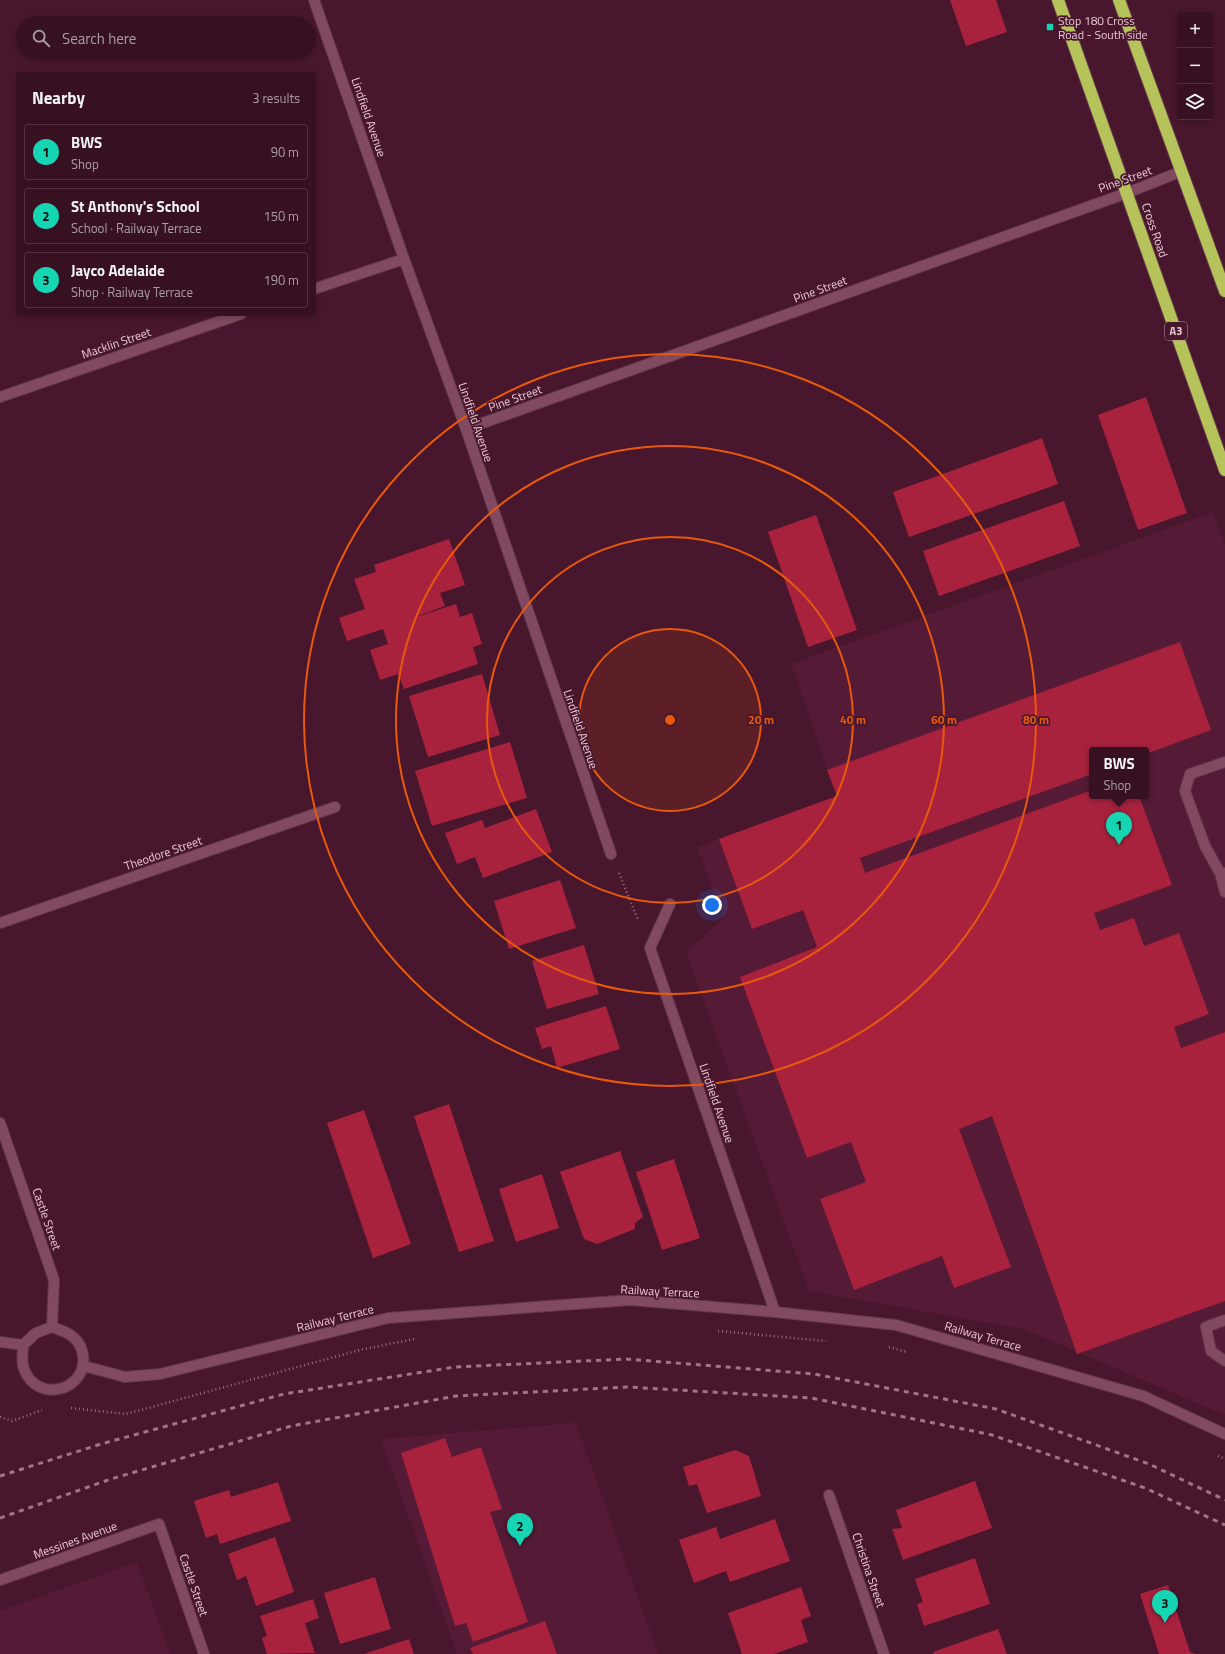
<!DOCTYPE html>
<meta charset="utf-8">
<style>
:root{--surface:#371122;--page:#421f2f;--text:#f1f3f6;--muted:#aa9da5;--line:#513140;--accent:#16d5b3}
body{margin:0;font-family:"Titillium Web",sans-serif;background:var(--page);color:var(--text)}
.controls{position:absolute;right:12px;top:12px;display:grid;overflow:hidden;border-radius:4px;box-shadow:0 2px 6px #0003}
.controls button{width:36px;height:36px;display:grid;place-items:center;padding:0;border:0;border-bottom:1px solid var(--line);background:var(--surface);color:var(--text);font:20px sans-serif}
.you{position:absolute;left:712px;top:905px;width:14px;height:14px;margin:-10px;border:3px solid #fff;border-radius:50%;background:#1a73e8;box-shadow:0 0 0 6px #1a73e833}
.badge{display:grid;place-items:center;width:26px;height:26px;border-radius:50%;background:var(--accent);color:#111;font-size:13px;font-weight:700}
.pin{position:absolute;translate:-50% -33px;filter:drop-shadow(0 1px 2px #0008)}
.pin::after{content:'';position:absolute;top:21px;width:14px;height:12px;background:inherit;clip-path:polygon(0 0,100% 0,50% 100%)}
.popup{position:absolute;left:1089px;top:747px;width:60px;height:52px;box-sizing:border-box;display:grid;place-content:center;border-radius:4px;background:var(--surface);filter:drop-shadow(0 1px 3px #0005);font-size:13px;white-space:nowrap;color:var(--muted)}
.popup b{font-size:15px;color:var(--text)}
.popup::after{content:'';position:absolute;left:50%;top:100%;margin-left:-8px;border:8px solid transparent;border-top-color:var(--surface)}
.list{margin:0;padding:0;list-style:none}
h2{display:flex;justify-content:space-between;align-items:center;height:52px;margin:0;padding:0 16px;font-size:17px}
h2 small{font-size:13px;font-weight:400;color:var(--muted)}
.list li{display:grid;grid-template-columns:26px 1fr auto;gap:12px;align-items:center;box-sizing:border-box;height:56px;margin:0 8px 8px;padding:0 8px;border:1px solid var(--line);border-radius:4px}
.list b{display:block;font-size:15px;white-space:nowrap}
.list p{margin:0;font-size:13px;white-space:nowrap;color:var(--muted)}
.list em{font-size:13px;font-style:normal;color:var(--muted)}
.icon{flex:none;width:22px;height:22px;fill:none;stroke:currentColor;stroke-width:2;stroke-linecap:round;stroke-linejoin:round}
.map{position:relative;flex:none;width:1225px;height:1654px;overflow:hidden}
.search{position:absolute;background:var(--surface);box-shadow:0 2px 6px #0003;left:16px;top:16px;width:300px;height:44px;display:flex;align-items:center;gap:10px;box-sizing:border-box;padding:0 14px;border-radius:22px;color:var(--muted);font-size:15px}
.panel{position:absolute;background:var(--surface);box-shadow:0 2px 6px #0003;left:16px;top:72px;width:300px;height:244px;border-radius:4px}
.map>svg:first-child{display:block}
.built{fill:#551a35;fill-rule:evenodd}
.building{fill:#a8223e}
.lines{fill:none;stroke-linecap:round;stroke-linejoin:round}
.minor-casing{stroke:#62384b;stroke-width:12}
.highway-casing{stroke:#62384b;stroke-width:14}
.path{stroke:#996f80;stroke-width:2.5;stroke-dasharray:1 3;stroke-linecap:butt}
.minor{stroke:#824a60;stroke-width:10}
.highway{stroke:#b6c35a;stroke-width:12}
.rail{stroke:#9f7686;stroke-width:3;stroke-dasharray:5 5;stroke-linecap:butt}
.ring{fill:none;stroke:#e8590c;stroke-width:2}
.poi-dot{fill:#16d5b3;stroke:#49172d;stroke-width:1.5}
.labels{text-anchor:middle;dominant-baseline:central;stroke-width:3.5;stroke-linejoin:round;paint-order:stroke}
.shield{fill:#49172d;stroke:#ba93a2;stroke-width:1}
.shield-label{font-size:11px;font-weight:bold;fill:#eac8d4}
.poi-label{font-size:12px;fill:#eac8d4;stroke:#49172d;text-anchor:start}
.street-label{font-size:12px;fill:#eac8d4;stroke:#49172d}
.centre{fill:#e8590c;stroke:#49172d;stroke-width:2}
.ring-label{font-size:12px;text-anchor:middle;font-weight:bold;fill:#e8590c;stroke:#49172d;stroke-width:3.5;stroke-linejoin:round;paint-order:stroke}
</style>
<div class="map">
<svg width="1225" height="1654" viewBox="0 0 1225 1654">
<rect width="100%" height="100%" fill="#49172d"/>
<path class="built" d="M1213,512L1225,545V1415L1023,1329L809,1291L686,952L723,919L697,847L837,796L791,664ZM1092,750H1146V796H1092Z
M576,1423L658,1654H457L381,1439Z
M137,1562L170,1654H0V1611Z"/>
<path class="building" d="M950,0H996L1007,32L966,46Z
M1146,397L1187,513L1138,530L1098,415Z
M1042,438L1058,484L909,537L893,492Z
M1064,501L1080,546L939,596L923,551Z
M816,515L857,630L808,647L768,532Z
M449,539L465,585L440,593L445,606L410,619L456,604L460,617L472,613L482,644L473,647L478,664L404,689L398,674L380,680L370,650L388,644L383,629L347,641L339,618L365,609L354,579L376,572L374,565Z
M1180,642L1211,730L1146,754V750H1092V774L860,858L865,873L1092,790V796H1139L1172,885L1094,913L1100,930L1134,918L1144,946L1179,933L1209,1014L1174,1027L1181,1048L1225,1032V1301L1077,1354L992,1116L959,1129L1011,1267L954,1288L942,1256L854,1290L820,1199L866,1182L851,1142L807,1158L740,977L817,947L803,910L752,929L719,839L837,796L827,770Z
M482,674L500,735L428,757L409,696Z
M510,742L527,798L432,826L415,771Z
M536,809L552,852L483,878L475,857L457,864L445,833L482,820L485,828Z
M560,880L576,928L509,949L494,901Z
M584,945L599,994L547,1009L532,961Z
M606,1006L620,1049L557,1068L551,1046L542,1049L535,1028Z
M449,1104L494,1241L459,1252L414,1116Z
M364,1110L411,1244L373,1258L327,1123Z
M620,1151L643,1217L635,1223V1229L597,1244L584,1239L560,1172Z
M674,1159L700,1238L662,1250L636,1172Z
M542,1174L559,1228L516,1242L499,1189Z
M445,1438L452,1457L481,1447L502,1509L490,1512L528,1622L473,1642L466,1623L455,1626L401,1453Z
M735,1450L749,1456L761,1496L707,1513L697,1484L689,1486L683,1467Z
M975,1481L992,1528L903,1560L892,1529L902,1528L896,1510Z
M278,1482L291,1521L220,1544L217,1534L206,1538L194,1501L229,1490L231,1497Z
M775,1519L790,1561L730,1582L726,1571L694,1583L679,1540L716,1527L720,1539Z
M275,1537L294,1592L256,1606L246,1576L237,1580L228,1554Z
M975,1558L990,1604L924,1626L917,1604L923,1602L915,1579Z
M375,1577L391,1629L340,1644L324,1593Z
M1168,1585L1190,1652L1196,1654H1159L1140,1594Z
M801,1587L811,1616L801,1620L808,1642L774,1654H742L728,1613Z
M313,1599L319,1618L305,1623L315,1653L267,1654L262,1638L267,1636L260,1616Z
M545,1621L557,1654H473L470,1648Z
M998,1629L1007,1654H934L933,1652Z
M409,1639L414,1654H364Z"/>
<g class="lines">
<g class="minor-casing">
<path id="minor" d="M314,0L404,259L466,429L611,854
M314,289L404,259
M0,397L241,314
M466,429L1127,193L1182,171
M1225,762L1190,774L1185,791L1205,846L1220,873H1225
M1220,873L1225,892
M670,904L650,948L775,1312
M0,923L335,807
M0,1123L54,1280L52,1327
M1225,1320L1206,1327L1211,1351L1225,1361
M52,1327C57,1329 64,1331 69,1334C77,1339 82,1347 83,1356C87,1391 37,1404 24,1369C21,1362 23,1353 23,1345L36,1333Z
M0,1342L23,1345
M84,1366L125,1377L160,1374L388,1318L630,1300L775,1312L896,1325L1143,1396L1225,1434
M829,1495L884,1654
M0,1580L159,1524L204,1654"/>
</g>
<g class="highway-casing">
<path id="highway" d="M1058,0L1225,470
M1119,0L1225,291"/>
</g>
<path class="path" d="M619,873L638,920
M718,1331L826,1341
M889,1347L907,1352
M71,1408L126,1414L360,1350L414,1339
M0,1417L12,1421L42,1410
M1218,1456L1225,1459"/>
<use href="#minor" class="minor"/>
<use href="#highway" class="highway"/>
<path class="rail" d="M0,1476L101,1444L284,1394L455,1367L626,1359L814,1374L996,1409L1149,1464L1225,1500
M0,1518L111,1479L291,1426L456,1396L628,1387L811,1398L992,1435L1145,1488L1225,1525"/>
</g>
<circle cx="670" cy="720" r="91" fill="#e8590c" fill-opacity=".12"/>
<g class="ring">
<circle cx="670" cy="720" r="91"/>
<circle cx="670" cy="720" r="183"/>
<circle cx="670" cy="720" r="274"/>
<circle cx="670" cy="720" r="366"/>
</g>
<rect class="poi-dot" x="1046" y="23" width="8" height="8" rx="2"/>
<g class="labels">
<rect class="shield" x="1165" y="322" width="22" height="18" rx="3"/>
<g class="shield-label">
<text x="1176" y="331">A3</text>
</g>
<g class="poi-label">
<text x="1058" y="20">Stop 180 Cross<tspan x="1058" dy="14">Road - South side</tspan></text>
</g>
<g class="street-label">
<text transform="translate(369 117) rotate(71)">Lindfield Avenue</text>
<text transform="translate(1125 179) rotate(-20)">Pine Street</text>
<text transform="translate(1155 230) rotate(71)">Cross Road</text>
<text transform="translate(820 289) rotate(-20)">Pine Street</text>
<text transform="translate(116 343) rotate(-19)">Macklin Street</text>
<text transform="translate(515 398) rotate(-20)">Pine Street</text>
<text transform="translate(476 422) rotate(71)">Lindfield Avenue</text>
<text transform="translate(581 729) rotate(71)">Lindfield Avenue</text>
<text transform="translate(163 853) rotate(-19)">Theodore Street</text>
<text transform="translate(717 1103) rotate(71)">Lindfield Avenue</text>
<text transform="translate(47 1219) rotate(71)">Castle Street</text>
<text transform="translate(660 1291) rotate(3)">Railway Terrace</text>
<text transform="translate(335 1318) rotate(-14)">Railway Terrace</text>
<text transform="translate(983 1336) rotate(16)">Railway Terrace</text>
<text transform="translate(75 1540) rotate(-20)">Messines Avenue</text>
<text transform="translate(869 1570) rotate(71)">Christina Street</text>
<text transform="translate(194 1585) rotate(71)">Castle Street</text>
</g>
</g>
<circle cx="670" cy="720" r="6" class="centre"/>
<g class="ring-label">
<text x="761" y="724">20 m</text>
<text x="853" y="724">40 m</text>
<text x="944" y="724">60 m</text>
<text x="1036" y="724">80 m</text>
</g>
</svg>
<div class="controls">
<button>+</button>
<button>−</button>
<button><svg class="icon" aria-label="layers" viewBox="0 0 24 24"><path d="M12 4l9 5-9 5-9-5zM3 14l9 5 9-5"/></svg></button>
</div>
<div class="you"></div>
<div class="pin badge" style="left:1119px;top:845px">1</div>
<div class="popup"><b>BWS</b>Shop</div>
<div class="pin badge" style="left:520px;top:1546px">2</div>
<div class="pin badge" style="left:1165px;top:1623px">3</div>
<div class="search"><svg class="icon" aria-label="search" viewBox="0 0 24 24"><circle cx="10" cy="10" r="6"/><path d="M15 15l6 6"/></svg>Search here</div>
<section class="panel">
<h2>Nearby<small>3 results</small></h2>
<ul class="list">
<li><span class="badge">1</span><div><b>BWS</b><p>Shop</p></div><em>90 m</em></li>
<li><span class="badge">2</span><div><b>St Anthony's School</b><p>School · Railway Terrace</p></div><em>150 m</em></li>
<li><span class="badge">3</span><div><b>Jayco Adelaide</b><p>Shop · Railway Terrace</p></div><em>190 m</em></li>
</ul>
</section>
</div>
